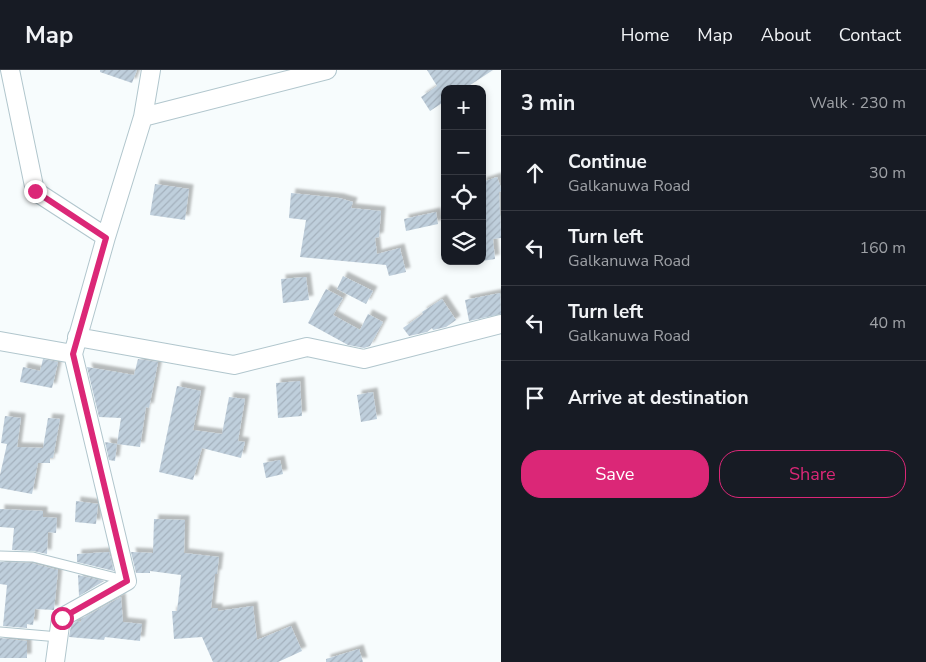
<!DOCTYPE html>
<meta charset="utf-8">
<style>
:root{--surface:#171b24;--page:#20242c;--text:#f1f3f6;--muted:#9ea1a6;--line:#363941;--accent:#db2777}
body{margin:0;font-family:"Nunito Sans",sans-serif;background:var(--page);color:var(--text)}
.controls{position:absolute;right:15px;top:15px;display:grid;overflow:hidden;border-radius:10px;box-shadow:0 2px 8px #0003}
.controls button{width:45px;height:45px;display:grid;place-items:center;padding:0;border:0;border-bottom:1px solid var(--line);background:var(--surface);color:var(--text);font:25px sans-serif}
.stop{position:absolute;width:15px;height:15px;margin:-11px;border:4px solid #db2777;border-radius:50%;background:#fff}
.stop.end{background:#db2777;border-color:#fff;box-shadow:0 1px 5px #0008}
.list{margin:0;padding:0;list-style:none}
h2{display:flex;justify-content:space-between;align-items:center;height:65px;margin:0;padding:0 20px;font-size:21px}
h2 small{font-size:16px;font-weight:400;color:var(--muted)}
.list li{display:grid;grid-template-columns:32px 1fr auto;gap:15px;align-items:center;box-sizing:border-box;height:75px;padding:0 20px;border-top:1px solid var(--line)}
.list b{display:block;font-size:19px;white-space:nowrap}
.list p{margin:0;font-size:16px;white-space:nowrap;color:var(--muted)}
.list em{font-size:16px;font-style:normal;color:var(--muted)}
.actions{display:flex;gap:10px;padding:15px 20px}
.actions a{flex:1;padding:11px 0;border:1px solid var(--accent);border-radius:20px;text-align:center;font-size:18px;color:var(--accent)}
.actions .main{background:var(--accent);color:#fff}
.icon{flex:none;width:28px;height:28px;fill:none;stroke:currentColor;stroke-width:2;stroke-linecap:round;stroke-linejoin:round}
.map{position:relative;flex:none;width:501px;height:592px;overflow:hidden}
header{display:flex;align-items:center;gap:30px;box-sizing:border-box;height:70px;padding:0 25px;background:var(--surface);border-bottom:1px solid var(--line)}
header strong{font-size:24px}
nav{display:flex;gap:28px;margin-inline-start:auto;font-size:18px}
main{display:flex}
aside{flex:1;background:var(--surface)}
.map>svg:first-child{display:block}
.building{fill:url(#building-hatch);filter:url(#shadow)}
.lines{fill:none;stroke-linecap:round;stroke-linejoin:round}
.service-casing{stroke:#b1c6cd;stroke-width:11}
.minor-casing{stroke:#b1c6cd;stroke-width:20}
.service{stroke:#fff;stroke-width:9}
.minor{stroke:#fff;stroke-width:18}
.route{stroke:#db2777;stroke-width:6}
</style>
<header>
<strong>Map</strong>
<nav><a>Home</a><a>Map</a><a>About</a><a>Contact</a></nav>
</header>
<main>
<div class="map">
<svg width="501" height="592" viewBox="0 0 501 592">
<defs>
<pattern id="building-hatch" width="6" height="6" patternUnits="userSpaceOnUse" patternTransform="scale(1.25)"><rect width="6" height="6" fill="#bfcfdc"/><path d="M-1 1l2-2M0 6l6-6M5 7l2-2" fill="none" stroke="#a4b1bd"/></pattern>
<filter id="shadow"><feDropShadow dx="4.5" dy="-4.5" stdDeviation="1" flood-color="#0004"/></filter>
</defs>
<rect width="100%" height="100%" fill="#f7fcfd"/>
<path class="building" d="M100,0H137L132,13L100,2Z
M427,0H493L464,19H445V31L430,41L421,27L437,16Z
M497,107L501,118V121L499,122L501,168L493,169L495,189L482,191V112Z
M155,114L189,119L185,150L150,145Z
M291,123L339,128L353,132L351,138L381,141L379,167L375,168L377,184L400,178L406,202L389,206L386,195L300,187L306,150L289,148Z
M436,142L438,154L406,161L404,149Z
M343,206L373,221L366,234L337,219Z
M306,207L309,230L283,233L281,209Z
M326,219L343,228L333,245L360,260L368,244L383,252L370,276L364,278L348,275L308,253Z
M500,223L501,244L469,251L465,230Z
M442,229L456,250L446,257L433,260L432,258L427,262L409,266L403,258L423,244L422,242Z
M43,289L58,292L52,318L20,312L23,297L40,301Z
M138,289L158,292L149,338L146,337L140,377L117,374L121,348L99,347L87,297L134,305Z
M300,311L302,346L278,348L276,313Z
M177,316L201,321L193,360L222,364L229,327L245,329L238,371L245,372L241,388L202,378L193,410L159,402Z
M373,322L377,349L361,352L357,325Z
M5,346L21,348L17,377L43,378L48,348L60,349L53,388H50V393H38L32,424L0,418V405L7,374L1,373Z
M105,372L117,374L115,391L109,390Z
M280,390L283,404L266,408L263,393Z
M76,431L98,434L96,454L75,452Z
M0,439L43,441V447L57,448L56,463L48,462L47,484L33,481L12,480L14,458L0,457Z
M154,449L185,450L184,483L219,487L217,504H215L211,538H218V541L253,536L257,570L291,556L302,581L278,592H213L202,567L174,569L172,541H177L181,505L150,501V503H136L131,482L153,483Z
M109,482L114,501L77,492V484Z
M0,492L32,493L58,500L54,540L35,539L33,555L27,554V558L3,556L7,515L0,514Z
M78,505L104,511L79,526Z
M121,527L123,552L142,554L140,571L105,567L104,570L69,567L71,555L77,551L81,552V549Z
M0,568L27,571V588H0Z
M359,579L363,592H326V589Z"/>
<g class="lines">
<g class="service-casing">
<path id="service" d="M0,486L33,487L124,510
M0,562L59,567"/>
</g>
<g class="minor-casing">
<path id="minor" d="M10,0L35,121L106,167L73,284L127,511L61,548L55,592
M143,47L151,0
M106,167L143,47L327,0
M77,267L234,295L307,277L364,289L501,254
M0,271L73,284"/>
</g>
<use href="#service" class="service"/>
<use href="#minor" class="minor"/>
</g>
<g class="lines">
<path class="route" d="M35,121L106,168L73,284L127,511L62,548"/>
</g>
</svg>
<div class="controls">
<button>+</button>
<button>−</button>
<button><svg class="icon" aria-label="locate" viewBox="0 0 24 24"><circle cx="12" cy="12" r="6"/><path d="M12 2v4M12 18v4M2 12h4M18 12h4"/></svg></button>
<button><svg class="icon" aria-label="layers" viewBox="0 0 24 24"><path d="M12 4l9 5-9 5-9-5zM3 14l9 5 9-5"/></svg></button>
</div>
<div class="stop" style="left:62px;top:548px"></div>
<div class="stop end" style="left:35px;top:121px"></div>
</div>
<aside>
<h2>3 min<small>Walk · 230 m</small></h2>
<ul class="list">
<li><svg class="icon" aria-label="ahead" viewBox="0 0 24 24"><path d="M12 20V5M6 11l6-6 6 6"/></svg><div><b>Continue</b><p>Galkanuwa Road</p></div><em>30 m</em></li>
<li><svg class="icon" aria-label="left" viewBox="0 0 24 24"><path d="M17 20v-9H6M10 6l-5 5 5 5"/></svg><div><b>Turn left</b><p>Galkanuwa Road</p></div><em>160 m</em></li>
<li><svg class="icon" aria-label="left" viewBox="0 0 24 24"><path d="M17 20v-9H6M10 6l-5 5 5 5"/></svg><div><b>Turn left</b><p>Galkanuwa Road</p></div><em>40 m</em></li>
<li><svg class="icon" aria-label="arrive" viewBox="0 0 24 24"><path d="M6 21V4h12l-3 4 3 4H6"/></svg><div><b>Arrive at destination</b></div></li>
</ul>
<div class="actions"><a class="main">Save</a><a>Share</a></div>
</aside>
</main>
